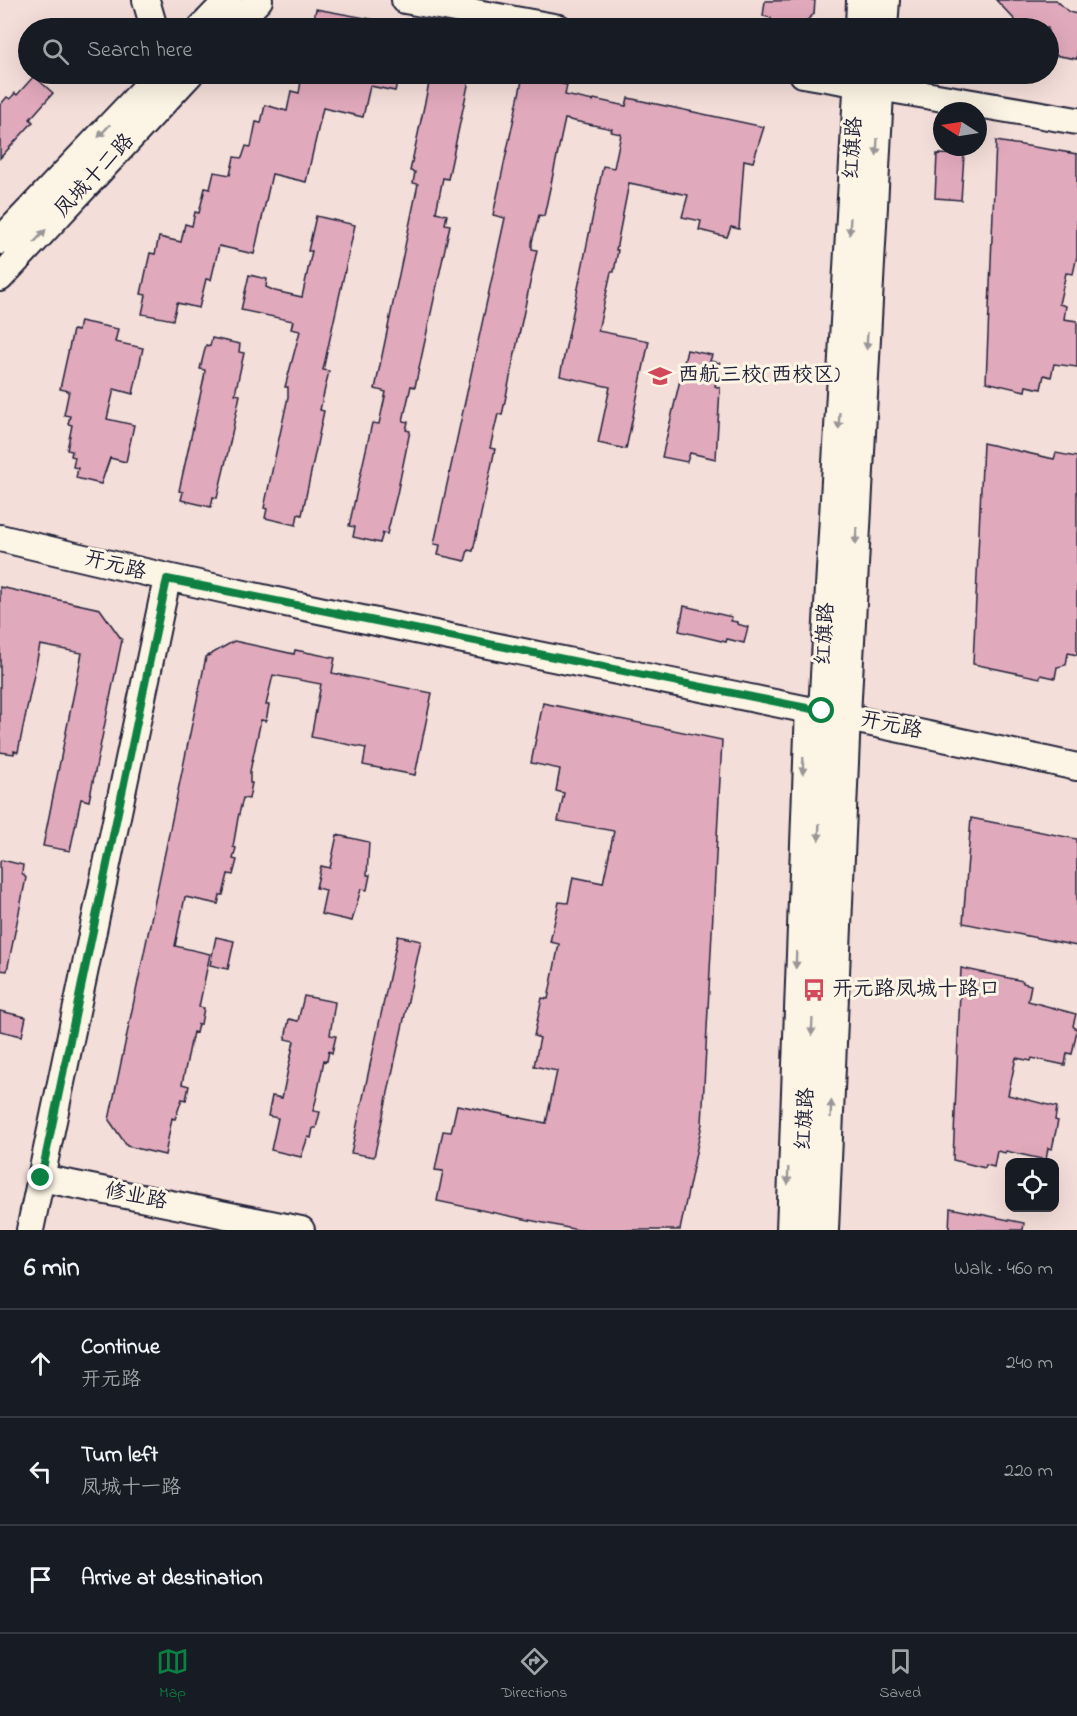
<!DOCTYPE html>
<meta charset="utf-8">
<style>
:root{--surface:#171b24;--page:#242831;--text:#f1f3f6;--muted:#9ea1a6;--line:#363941;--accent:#0b8043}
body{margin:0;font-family:"Indie Flower","LXGW WenKai TC",sans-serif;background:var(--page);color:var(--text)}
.controls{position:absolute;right:18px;bottom:18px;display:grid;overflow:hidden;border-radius:12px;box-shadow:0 6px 24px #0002}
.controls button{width:54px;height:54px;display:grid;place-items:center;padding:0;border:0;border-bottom:2px solid var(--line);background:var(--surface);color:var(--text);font:30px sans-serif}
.compass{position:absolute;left:933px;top:102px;width:54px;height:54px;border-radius:50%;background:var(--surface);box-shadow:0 6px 24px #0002;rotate:282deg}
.stop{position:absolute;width:18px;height:18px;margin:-14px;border:4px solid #0b8043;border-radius:50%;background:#fff}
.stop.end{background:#0b8043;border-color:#fff;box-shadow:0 2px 6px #0008}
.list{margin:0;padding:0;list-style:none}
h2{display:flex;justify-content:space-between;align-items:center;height:78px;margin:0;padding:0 24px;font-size:26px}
h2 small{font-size:20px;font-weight:400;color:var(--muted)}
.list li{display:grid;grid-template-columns:39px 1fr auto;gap:18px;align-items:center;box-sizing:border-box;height:108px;padding:0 24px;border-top:2px solid var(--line)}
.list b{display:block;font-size:22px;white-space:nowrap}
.list p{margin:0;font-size:20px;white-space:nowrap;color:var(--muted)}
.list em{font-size:20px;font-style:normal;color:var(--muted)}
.icon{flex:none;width:33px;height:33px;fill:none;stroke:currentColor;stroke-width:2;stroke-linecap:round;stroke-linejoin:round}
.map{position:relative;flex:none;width:1077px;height:1230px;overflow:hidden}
.search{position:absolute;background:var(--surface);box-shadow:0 6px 24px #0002;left:18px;right:18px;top:18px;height:66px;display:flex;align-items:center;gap:15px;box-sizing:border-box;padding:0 21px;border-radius:33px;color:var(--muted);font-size:22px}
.sheet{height:402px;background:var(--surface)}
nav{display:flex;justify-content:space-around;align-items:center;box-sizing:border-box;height:84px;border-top:2px solid var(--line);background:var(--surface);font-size:16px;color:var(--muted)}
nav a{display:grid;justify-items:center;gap:3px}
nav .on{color:var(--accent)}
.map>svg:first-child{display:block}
.building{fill:#e1a9bc;stroke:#22223b;stroke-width:1.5}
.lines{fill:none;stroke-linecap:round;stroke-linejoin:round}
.street-casing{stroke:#22223b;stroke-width:22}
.secondary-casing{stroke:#22223b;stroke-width:30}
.street{stroke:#fcf5e5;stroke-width:18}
.secondary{stroke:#fcf5e5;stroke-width:26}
.oneway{fill:#9a9698}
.route{stroke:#0b8043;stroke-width:8}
.labels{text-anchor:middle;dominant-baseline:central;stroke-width:6;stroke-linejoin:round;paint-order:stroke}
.street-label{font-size:21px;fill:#22223b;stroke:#fcf5e5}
.poi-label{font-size:21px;fill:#22223b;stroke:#fcf5e5;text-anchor:start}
</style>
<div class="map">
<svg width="1077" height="1230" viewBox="0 0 1077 1230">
<rect width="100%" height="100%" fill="#f4ded9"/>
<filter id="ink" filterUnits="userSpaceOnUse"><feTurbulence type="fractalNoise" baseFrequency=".0167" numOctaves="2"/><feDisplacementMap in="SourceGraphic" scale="12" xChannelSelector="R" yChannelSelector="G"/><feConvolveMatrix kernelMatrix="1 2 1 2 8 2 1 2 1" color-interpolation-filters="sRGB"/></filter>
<g filter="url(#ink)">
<path class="building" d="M815,0L814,14L798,28L770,27L771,18L763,16L765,1Z
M996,0H1056L1069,12L1077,14V59L1048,54V28H1006L1015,20Z
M316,9L382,21L381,28H312Z
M310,74H399L395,91L370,86L363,117L323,108L306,182L272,174L254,254L219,246L211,280L206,279L199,308L177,303L173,320L142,314L146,295L141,294L146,271L150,253L155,254L159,237L181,242L185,224L192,226L195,212L199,213L205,188L210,189L214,172L230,175L234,157L242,158L246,146L251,147L256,122L261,123L265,105L287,111L291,91L299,93L301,81L308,82Z
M431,74H465L470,76L448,179L443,178L436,212L447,215L445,224L450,225L415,387L411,386L403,421L408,422L406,430L410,431L397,494L387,534L383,533L380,543L353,537L355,527L349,526L372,423L379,424L386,392L375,389L418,184L413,183L415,172L410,171Z
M34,76L53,93L30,119L33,122L0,158V105L7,97L10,99L15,93L17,95Z
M523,76L567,85L565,95L593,101L594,99L626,106L628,98L764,127L753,162L744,160L739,229L731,227L727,237L699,230L701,221L682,217L688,195L629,183L616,250H618L614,272H611L598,331L649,341L626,449L598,443L610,387L560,376L603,166L614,168L621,134L611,132L612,129L565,119L544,216L539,215L532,242V249L537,250L502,415L498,414L490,448L495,449L473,551L468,550L465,561L438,555L440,545L434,544L505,218L493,215Z
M996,141L1077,154V256L1073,274L1066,273L1059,304L1066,306L1064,319L1077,321V367L1054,364L1051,377L1044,375L1041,389L1026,386L1025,391L986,382Z
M937,154L964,155L961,200L935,198Z
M316,216L355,225L323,370L329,371L320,410L324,411L302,515L298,514L296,525L265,518L267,509L264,508L288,397V387H285L300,331L291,329L293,321L241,310L249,275L267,279L266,287L275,291L302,297L312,251H308Z
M80,321L118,329L115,342L143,348L133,394L114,389L107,419L134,425L126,462L110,458L101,484L76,478L78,468L73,467L75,457L71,456L72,451L67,450L72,425L68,424L70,416L64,415L69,391L60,389L73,330L78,331Z
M212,338L240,344L239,352L244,353L235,394L240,395L228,452L217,498L213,497L211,507L181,500L183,492L179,491L204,378L205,370L200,369L206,345L210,346Z
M687,350L712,355L710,361L720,363L715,386L720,388L716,459L690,453L687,462L662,457Z
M983,443L1054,459L1056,453L1077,457V655L1068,653L1066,665L1057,667L1055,678L1041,675L1040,678L973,664Z
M0,587L100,609L122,640L89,801L81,799L70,851L43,846L82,653L40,645L18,752L14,751V754L0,752Z
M684,606L732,617L731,621L737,622V624L748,627L744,643L727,639L726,642L679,631Z
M234,641L294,654L295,650L335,658L332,673L432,693L415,775L363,765L366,748L311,737L321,684L273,675L266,705H269L266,721L261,720L250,771V783H252L249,799L243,798L238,818L233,847L236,848L233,859L237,860L233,875L228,874L223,895H220L218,904L185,897L175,946L210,954L199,1007L204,1008L201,1024H198L196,1033L193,1032L182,1084L189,1086L186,1100L182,1099L175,1119L172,1118L165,1155L127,1146L109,1120L206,657Z
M543,703L722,740L702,1124L680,1230H578L437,1201L443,1171L435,1170L443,1131L451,1132L457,1105L546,1123L557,1071L534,1066L540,1038L534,1036L542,998L548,999L559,944L550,942L559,902L568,903L573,877L603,883L614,831L558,821L564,793L556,791L560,769L531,763Z
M971,818L1077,839V946L963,923Z
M337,835L369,842L367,875H370L367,890L361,889L352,921L321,914L326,890L316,888L321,866L330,868Z
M2,860L23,865L22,873L26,878L7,971L0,970V862Z
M398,936L421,941L374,1157L351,1153Z
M216,937L234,941L228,969L210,965Z
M961,968L1023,981V983L1031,985L1028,1001L1076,1014L1073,1026L1077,1030L1072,1054L1067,1053L1065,1065L1032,1058L1031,1061L1016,1058L1008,1095L1057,1107L1055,1120L1058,1121L1052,1149L1048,1148L1046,1160L1006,1151L1005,1153L997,1151L994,1167L986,1165L985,1168L953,1160Z
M304,996L335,1002L330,1035L336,1036L332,1053L329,1051L327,1061L324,1060L316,1100L313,1111L320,1112L316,1128H313L311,1138L308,1137L301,1157L271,1150L278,1118L268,1116L272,1096L282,1098L294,1041L285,1039L289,1019L298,1021Z
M0,1011L26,1017L22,1036L0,1031Z
M950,1208L1024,1223L1023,1230H949Z"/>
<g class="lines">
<g class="street-casing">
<path id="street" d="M786,1230L805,707"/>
</g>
<g class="secondary-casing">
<path id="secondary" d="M146,0L154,28
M405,0L559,28
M201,28L228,0
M232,28L259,0
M859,28L860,0
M884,28L886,0
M803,74L1077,121
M0,241L159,74
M0,278L190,74
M0,538C357,625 719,687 1077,767
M41,1178L301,1230
M30,1230L167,579
M800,1230L816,953L822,711L858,74
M825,1230L847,716L881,74"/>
</g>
<use href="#street" class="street"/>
<use href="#secondary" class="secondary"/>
</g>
<defs><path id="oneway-solid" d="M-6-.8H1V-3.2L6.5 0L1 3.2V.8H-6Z" transform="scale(1.5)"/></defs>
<g class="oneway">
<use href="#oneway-solid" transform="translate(104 131) rotate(133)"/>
<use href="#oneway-solid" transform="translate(877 147) rotate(93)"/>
<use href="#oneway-solid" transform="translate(850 226) rotate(93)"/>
<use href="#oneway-solid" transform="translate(40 236) rotate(-47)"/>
<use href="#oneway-solid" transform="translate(867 341) rotate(93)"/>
<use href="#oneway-solid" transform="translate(839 421) rotate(93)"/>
<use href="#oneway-solid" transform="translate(856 536) rotate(93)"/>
<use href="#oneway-solid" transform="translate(803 766) rotate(92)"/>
<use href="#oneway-solid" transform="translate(819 832) rotate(92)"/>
<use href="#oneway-solid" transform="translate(796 960) rotate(92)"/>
<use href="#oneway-solid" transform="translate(812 1027) rotate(93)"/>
<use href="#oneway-solid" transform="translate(831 1109) rotate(-87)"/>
<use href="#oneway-solid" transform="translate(788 1176) rotate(92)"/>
</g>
</g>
<g class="lines" filter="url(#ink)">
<path class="route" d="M41,1178L167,579L822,711"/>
</g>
<defs>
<g id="school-bare" transform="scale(1.8)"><path d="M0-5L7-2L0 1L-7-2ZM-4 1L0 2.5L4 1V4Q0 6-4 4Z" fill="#d1495b" stroke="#fcf5e5" stroke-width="2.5" paint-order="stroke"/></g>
<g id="bus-bare" transform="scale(1.8)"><path d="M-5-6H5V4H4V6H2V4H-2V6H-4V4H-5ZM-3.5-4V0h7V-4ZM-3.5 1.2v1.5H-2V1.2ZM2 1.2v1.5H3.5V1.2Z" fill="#d1495b" stroke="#fcf5e5" stroke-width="2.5" paint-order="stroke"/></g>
</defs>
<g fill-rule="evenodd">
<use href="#school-bare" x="660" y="376"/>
<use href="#bus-bare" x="814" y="990"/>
</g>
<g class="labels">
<g class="street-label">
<text transform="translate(854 148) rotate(-87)">红旗路</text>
<text transform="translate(95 176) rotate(-47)">凤城十二路</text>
<text transform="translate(115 566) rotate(14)">开元路</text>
<text transform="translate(826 634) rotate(-87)">红旗路</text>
<text transform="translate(891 726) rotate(12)">开元路</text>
<text transform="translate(806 1119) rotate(-87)">红旗路</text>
<text transform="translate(136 1197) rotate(11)">修业路</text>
</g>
<g class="poi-label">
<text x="678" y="376">西航三校(西校区)</text>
<text x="832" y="990">开元路凤城十路口</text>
</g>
</g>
</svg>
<div class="controls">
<button><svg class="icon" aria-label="locate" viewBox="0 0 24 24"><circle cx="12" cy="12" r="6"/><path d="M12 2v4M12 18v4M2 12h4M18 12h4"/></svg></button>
</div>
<svg class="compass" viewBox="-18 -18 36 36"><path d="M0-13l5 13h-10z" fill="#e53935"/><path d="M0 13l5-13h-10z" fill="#9ea1a6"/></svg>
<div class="stop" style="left:822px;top:711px"></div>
<div class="stop end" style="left:41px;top:1178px"></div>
<div class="search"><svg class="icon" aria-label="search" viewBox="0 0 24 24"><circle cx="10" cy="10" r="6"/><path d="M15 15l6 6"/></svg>Search here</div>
</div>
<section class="sheet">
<h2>6 min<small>Walk · 460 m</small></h2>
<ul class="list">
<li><svg class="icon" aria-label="ahead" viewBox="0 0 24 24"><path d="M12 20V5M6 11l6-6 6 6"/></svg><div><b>Continue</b><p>开元路</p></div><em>240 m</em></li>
<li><svg class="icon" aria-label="left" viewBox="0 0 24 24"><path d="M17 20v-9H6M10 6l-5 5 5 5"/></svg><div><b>Turn left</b><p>凤城十一路</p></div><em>220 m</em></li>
<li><svg class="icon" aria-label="arrive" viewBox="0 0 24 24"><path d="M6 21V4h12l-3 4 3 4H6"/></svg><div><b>Arrive at destination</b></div></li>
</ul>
</section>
<nav>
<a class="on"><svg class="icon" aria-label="map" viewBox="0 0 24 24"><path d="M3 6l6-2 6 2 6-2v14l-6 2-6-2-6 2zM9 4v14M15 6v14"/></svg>Map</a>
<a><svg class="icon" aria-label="directions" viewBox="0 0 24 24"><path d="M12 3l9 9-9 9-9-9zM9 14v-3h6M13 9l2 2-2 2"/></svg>Directions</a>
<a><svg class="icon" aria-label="saved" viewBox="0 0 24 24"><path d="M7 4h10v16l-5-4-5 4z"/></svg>Saved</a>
</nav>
